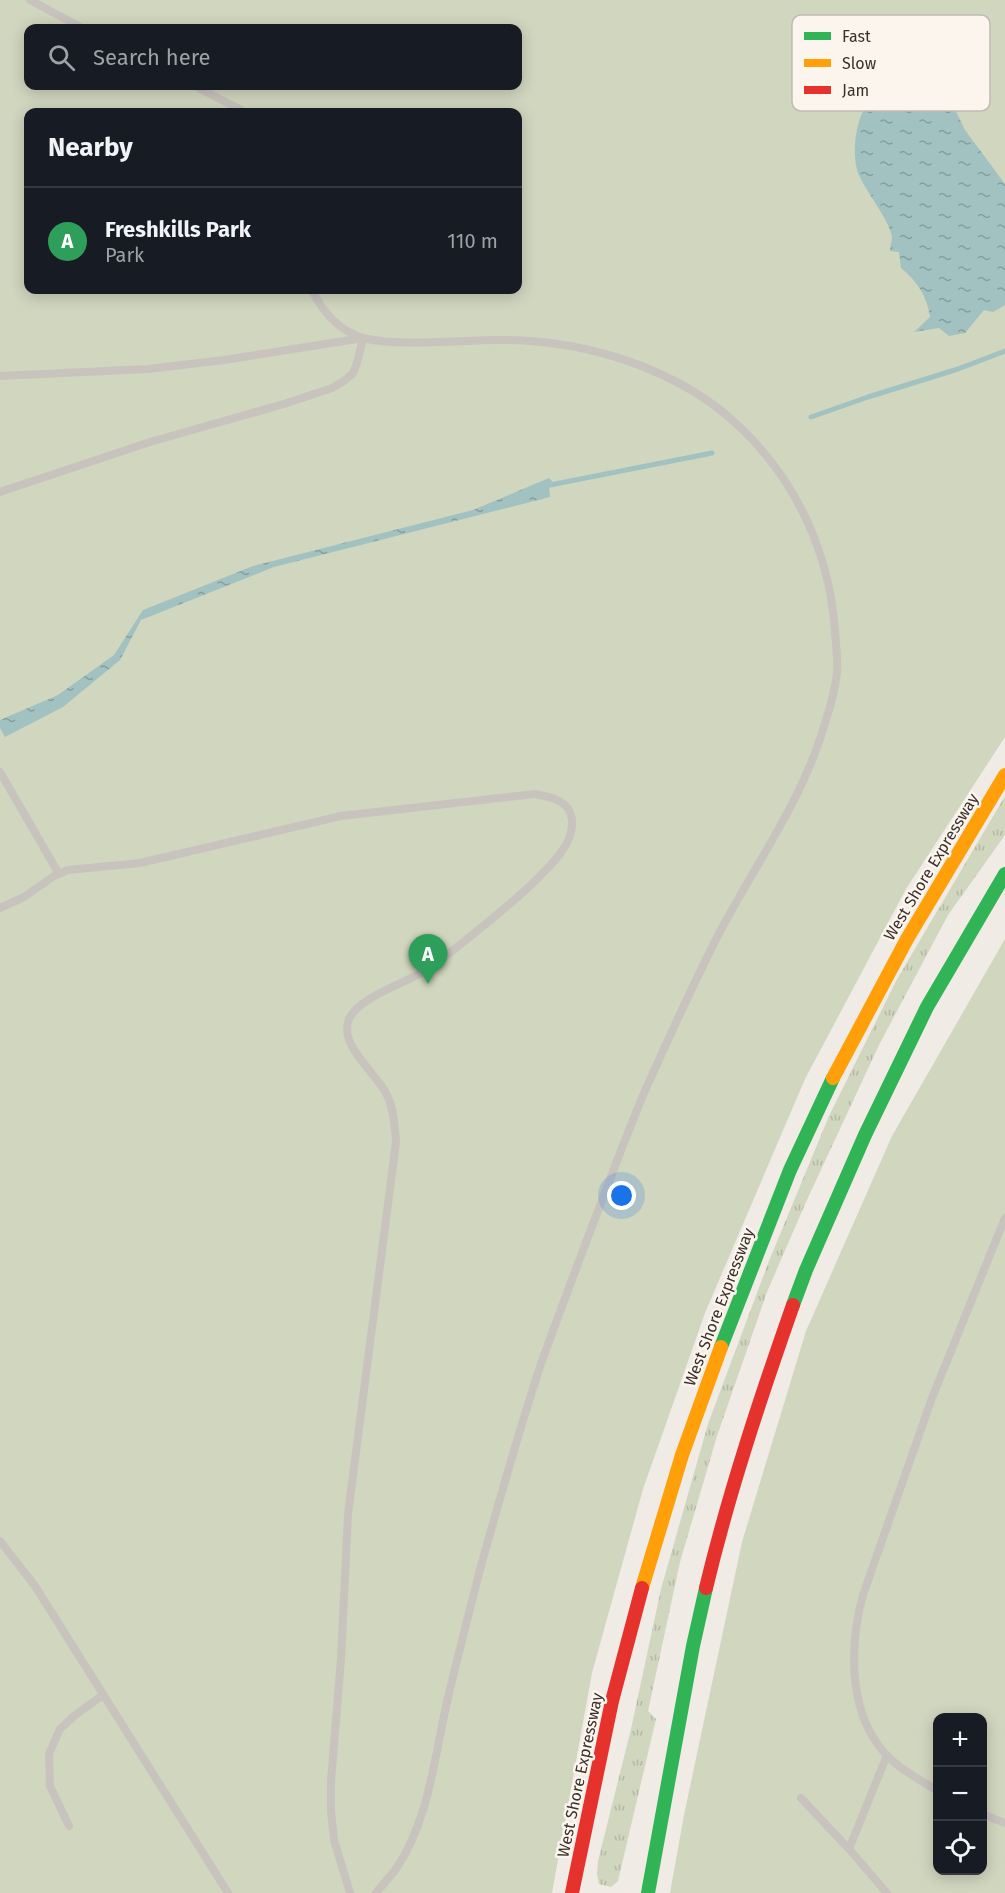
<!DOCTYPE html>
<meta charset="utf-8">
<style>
:root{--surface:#171b24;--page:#20242c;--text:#f1f3f6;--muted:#9ea1a6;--line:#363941;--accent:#7a716c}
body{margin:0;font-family:"Fira Sans",sans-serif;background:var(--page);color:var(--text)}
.controls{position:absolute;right:18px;bottom:18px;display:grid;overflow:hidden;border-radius:12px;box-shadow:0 3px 15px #0003}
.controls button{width:54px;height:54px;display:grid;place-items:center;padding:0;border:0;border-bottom:2px solid var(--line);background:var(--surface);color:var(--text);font:30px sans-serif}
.you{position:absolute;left:622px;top:1196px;width:21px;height:21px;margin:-15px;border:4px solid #fff;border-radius:50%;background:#1a73e8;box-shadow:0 0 0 9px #1a73e833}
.badge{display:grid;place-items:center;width:39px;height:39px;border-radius:50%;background:var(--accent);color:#fff;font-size:20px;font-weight:700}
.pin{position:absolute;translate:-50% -50px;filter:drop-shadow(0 2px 3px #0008)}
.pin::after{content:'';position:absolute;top:32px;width:21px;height:18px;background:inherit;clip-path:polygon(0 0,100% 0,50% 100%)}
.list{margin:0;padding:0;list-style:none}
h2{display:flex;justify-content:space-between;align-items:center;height:78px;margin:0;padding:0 24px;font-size:26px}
h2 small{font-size:20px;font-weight:400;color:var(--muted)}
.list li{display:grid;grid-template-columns:39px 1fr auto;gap:18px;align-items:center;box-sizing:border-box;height:108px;padding:0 24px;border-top:2px solid var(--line)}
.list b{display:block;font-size:22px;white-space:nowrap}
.list p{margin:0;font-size:20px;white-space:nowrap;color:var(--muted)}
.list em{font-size:20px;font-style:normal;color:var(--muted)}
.icon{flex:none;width:33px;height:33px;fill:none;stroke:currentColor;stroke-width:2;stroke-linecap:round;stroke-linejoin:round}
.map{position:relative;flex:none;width:1005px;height:1893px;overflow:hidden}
.search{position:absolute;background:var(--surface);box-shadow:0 3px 15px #0003;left:24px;top:24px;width:498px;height:66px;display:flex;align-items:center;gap:15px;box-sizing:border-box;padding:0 21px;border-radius:12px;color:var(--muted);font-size:22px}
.panel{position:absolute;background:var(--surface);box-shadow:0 3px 15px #0003;left:24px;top:108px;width:498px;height:186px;border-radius:12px}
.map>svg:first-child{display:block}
.grass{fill:url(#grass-tufts)}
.park{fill:#d1d6bf;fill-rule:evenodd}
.water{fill:url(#water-ripples)}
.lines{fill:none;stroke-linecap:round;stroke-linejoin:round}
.stream{stroke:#a1c2c1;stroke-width:5}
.lane{stroke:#c9c3be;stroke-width:8}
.fast{stroke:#30b455;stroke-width:14}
.slow{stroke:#ff9f0a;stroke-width:14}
.jam{stroke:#e5322d;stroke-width:14}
.labels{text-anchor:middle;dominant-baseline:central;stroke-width:5;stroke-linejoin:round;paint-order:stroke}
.street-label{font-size:16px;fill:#3b302b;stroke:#fbf5ee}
.key{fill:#fbf5ee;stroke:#c1bab4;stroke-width:1.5}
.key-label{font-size:16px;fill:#3b302b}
</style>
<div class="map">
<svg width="1005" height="1893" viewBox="0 0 1005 1893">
<defs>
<pattern id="grass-tufts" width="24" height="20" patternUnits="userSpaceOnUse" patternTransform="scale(1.5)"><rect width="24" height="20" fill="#d1d6bf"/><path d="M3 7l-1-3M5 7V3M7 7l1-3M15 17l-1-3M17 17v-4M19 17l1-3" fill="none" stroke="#b4b8a4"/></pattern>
<pattern id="water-ripples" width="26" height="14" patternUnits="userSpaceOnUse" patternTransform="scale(1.5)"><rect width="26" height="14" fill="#a1c2c1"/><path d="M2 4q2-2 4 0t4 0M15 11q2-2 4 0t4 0" fill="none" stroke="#849e9d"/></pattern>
</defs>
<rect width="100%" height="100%" fill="#f0ebe5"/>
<path class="grass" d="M1005,796V835L948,915L879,1045L806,1202L767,1292L717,1436L680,1562L648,1711L656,1719L618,1881L611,1887L599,1884L597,1874L598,1861L631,1729L661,1589L708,1424L769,1261L829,1116L896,981Z"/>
<path class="park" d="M0,0H1005V737L906,889L805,1079L705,1313L643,1489L592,1673L552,1893H0ZM28,28H518V86H28ZM28,112H518V290H28Z
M1005,939V1893H670L684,1815L742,1542L806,1331L892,1136ZM938,1718H982V1870H938Z"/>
<path class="water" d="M917,77L940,78L965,130L1005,184V305L993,312L984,310L965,333L949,336L939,328L914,332L930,317C927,296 917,281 901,268L899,252L890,251C890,247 892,241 892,237C889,219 866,192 859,175C850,155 856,110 874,96C887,87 902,81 917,77Z
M549,478L552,481L549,487L550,497L274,567L141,620L120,660L63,707L5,737L0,728V720L58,695L114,655L143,610L253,566L473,510Z"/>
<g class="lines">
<path class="stream" d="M811,417L868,397L958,369L1005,351
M545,486L712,453"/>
<path class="lane" d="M30,0L82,28
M195,86L245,112
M312,290C322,311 339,331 363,338C400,347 458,340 497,340C584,339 680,368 743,430C798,484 830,555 835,632C836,645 838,660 837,673C835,690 830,708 825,723C804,797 759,859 723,926C696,977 672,1031 648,1084C627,1132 610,1180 591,1229C574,1274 557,1319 541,1364C519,1429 501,1496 482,1562C470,1609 458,1655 447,1702C434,1759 429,1820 396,1869C390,1877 382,1885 376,1893
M0,376L148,369L224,360L363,338L357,363L353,373L344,381L332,388L284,404L150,442L0,492
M0,772L59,874
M0,908L24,897L54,876L68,870L140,863L341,816L535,794C551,797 570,800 572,820C573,832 567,845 560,854C539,880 512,902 487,923C465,940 445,959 421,973C402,984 357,999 349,1019C338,1047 378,1073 388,1097C394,1111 395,1128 396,1142L348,1514L341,1659L331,1781V1811L334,1840L350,1893
M0,1541L35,1586L228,1893
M938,1791C917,1778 893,1766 879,1746C848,1705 850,1642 863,1595L932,1398L1005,1218
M801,1798L849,1849L887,1893
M982,1814L1005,1823
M69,1826L50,1786L49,1754L60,1729L74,1716L103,1695
M849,1849L887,1755"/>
<path class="fast" d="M793,1305L806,1270L865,1135L927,1007L1005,874
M721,1347L790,1170L833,1078
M648,1893L693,1646L706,1588"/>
<path class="slow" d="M833,1078L907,939L1005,775
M642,1588L682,1455L721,1347"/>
<path class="jam" d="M706,1588C729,1492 760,1399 793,1305
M572,1893L612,1701L642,1588"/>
</g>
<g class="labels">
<g class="street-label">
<text transform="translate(931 867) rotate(-59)">West Shore Expressway</text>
<text transform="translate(719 1307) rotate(-69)">West Shore Expressway</text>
<text transform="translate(580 1775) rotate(-78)">West Shore Expressway</text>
</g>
</g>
<rect x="792" y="15" width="198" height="96" rx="9" class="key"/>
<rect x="804" y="32" width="27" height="8" fill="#30b455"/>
<rect x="804" y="59" width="27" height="8" fill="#ff9f0a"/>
<rect x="804" y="86" width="27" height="8" fill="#e5322d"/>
<g class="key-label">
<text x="842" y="42">Fast</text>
<text x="842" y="69">Slow</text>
<text x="842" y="96">Jam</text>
</g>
</svg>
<div class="controls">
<button>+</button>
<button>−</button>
<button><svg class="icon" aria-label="locate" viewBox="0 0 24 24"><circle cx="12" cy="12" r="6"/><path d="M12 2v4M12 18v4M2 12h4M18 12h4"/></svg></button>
</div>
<div class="you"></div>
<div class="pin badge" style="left:428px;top:984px;background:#2e9e5b">A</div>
<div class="search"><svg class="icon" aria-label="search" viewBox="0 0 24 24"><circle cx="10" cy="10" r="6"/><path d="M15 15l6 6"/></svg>Search here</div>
<section class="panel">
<h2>Nearby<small></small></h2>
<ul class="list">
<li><span class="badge" style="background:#2e9e5b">A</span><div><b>Freshkills Park</b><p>Park</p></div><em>110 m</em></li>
</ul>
</section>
</div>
